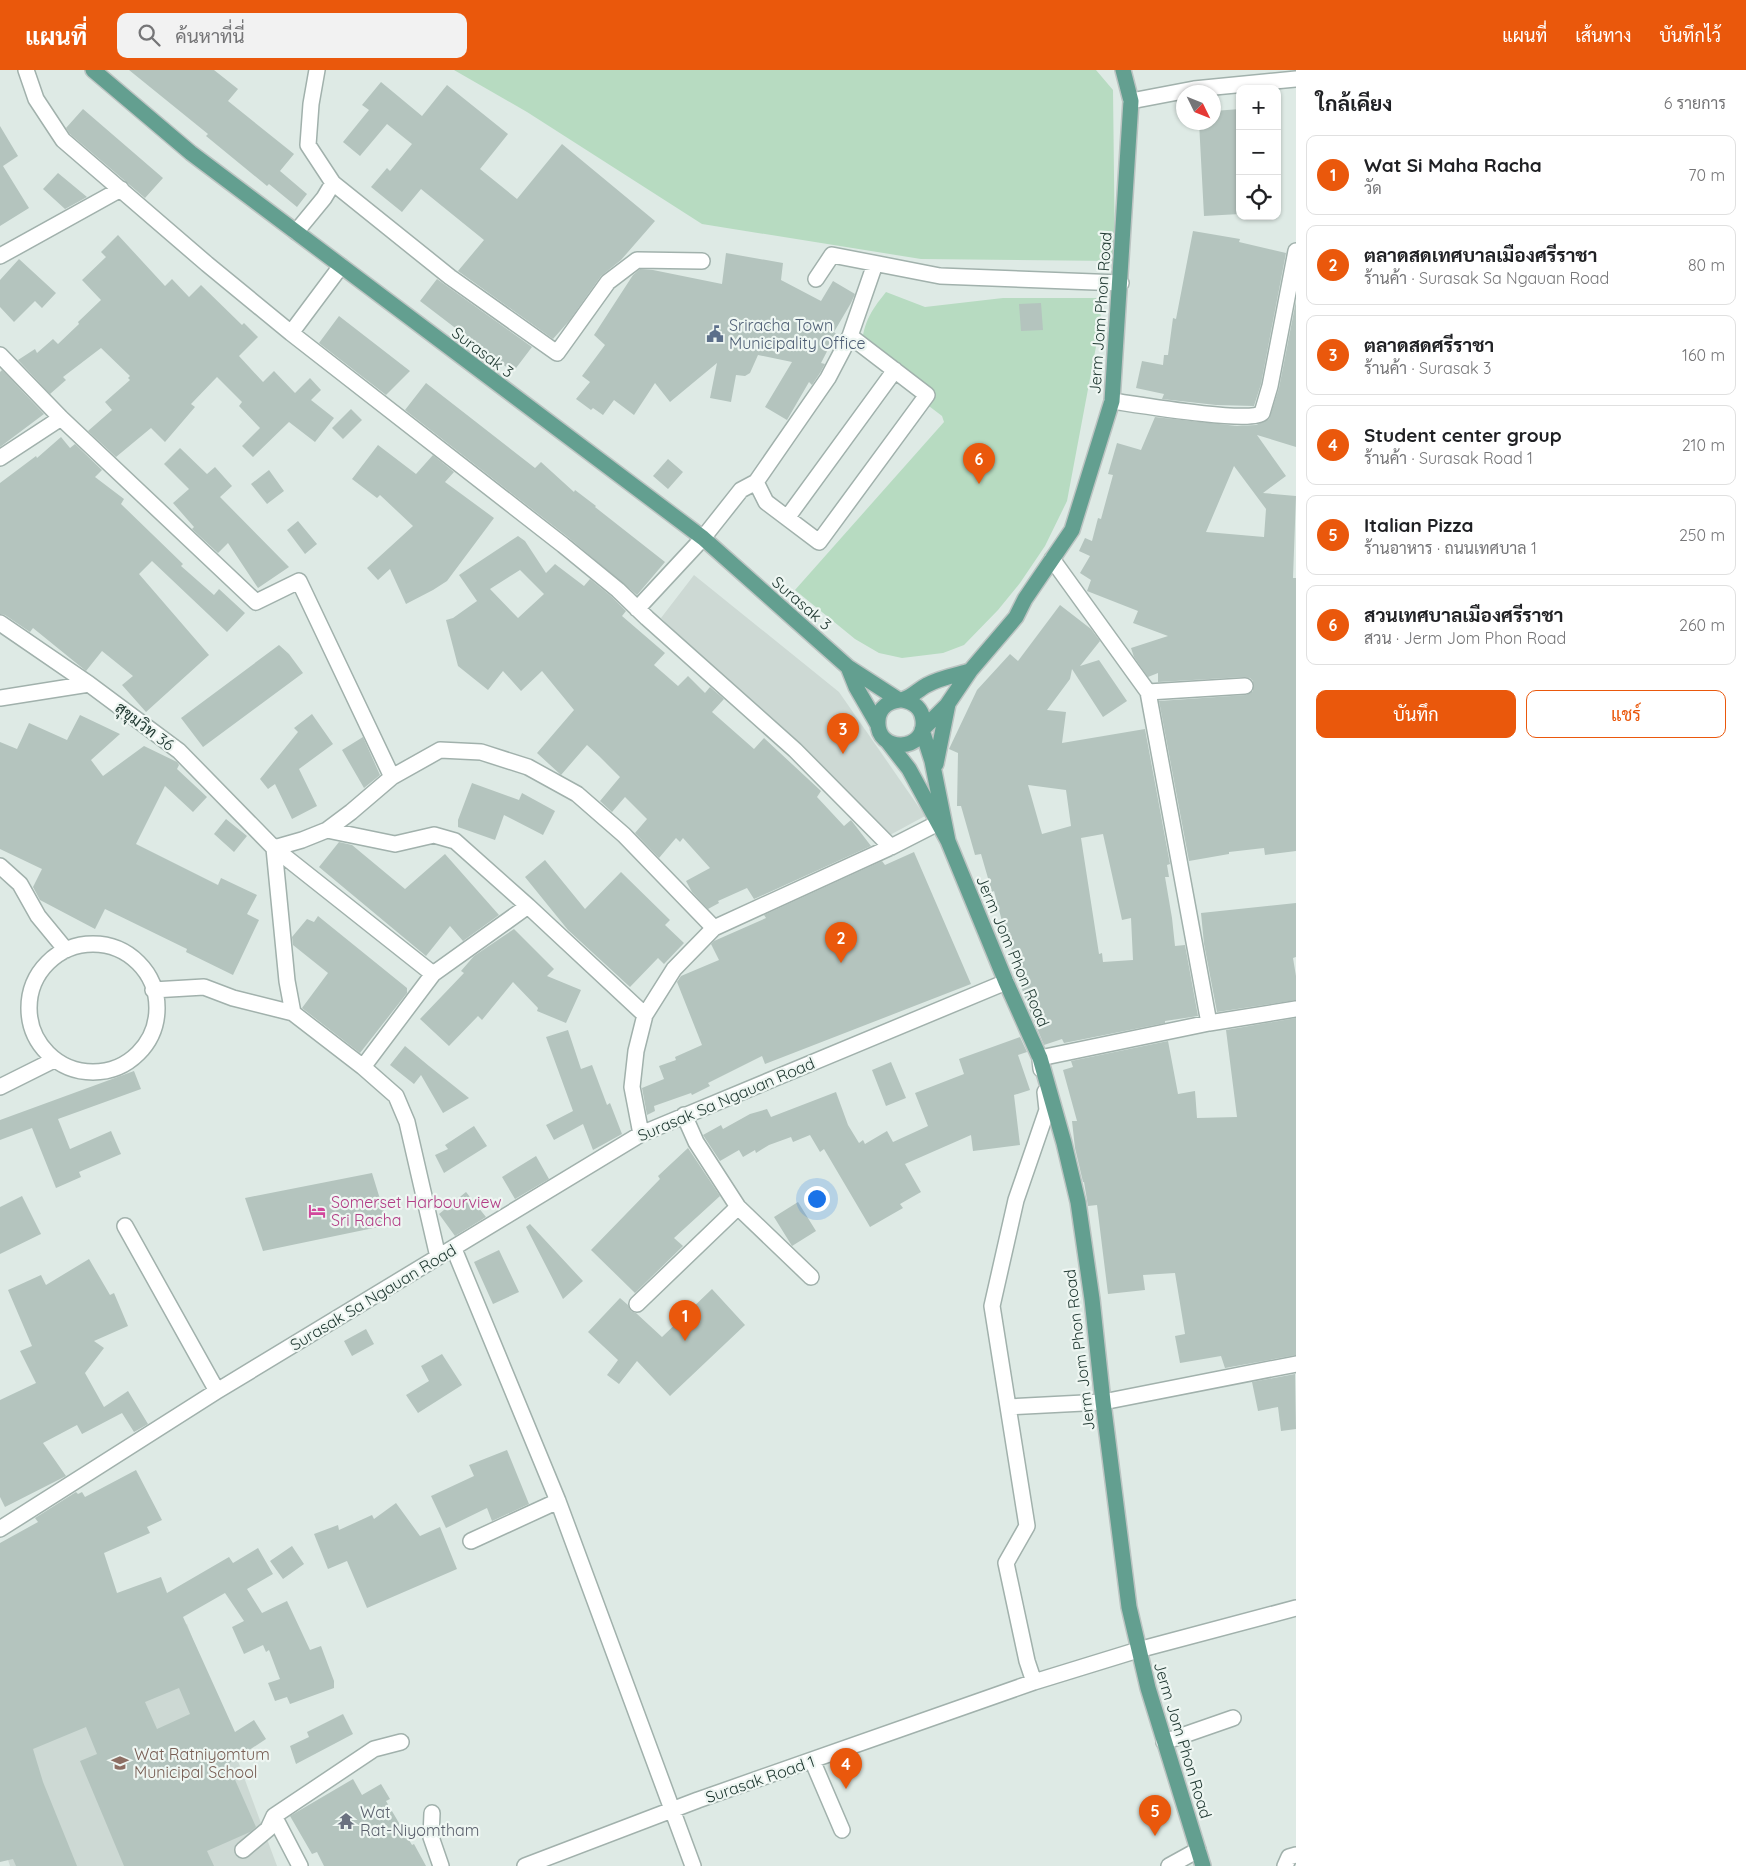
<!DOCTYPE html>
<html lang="th">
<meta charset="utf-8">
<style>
:root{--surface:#fff;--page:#f2f2f2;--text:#202124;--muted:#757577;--line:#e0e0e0;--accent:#ea580c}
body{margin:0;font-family:Quicksand,Sarabun,sans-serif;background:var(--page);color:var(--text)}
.controls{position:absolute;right:15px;top:15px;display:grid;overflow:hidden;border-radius:10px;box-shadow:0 1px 4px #0004}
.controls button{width:45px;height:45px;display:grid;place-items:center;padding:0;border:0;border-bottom:1px solid var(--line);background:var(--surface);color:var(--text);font:25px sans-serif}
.compass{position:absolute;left:1176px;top:15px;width:45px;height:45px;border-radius:50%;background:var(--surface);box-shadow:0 1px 4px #0004;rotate:133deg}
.you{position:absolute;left:816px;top:1128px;width:18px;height:18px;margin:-12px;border:4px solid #fff;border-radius:50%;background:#1a73e8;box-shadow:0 0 0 8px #1a73e833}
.badge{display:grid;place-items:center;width:32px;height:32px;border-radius:50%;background:var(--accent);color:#fff;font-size:16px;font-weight:700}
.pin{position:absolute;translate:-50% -41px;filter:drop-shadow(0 1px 2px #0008)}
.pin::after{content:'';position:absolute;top:26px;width:18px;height:15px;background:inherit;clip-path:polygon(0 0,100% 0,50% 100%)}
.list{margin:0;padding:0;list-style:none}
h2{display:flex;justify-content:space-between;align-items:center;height:65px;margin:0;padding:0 20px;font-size:21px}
h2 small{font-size:16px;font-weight:400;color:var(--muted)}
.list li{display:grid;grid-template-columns:32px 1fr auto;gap:15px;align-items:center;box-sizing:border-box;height:80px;margin:0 10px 10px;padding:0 10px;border:1px solid var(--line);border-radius:10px}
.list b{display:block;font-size:19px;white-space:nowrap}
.list p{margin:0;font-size:16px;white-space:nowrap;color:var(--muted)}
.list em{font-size:16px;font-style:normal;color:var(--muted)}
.actions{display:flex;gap:10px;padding:15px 20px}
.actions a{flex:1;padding:11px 0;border:1px solid var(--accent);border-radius:10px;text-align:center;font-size:18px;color:var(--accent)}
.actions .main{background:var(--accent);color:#fff}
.icon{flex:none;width:28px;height:28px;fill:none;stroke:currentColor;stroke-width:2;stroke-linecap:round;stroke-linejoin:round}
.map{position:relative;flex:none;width:1296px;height:1796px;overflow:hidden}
header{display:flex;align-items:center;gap:30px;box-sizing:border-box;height:70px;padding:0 25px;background:var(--accent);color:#fff}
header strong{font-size:24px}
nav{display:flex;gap:28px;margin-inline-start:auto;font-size:18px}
.search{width:350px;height:45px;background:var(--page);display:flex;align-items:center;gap:12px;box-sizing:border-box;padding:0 18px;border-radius:10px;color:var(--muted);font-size:19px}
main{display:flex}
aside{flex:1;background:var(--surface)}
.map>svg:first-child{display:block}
.built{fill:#cdd9d4}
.green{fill:#b7dbc1}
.building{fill:#b4c4be;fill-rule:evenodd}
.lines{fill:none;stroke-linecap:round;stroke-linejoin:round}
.minor-casing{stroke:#a1b1ac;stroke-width:18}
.major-casing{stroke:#bcc4c2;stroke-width:18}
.minor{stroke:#fff;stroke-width:15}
.major{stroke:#639f90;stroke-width:15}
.labels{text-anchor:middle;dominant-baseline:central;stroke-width:4.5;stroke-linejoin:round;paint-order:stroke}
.street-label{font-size:16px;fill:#203932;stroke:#eef6f2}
.service-label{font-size:16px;fill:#4e5e75;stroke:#eef6f2;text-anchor:start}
.hotel-label{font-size:16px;fill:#b23c85;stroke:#eef6f2;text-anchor:start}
.education-label{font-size:16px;fill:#785e54;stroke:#eef6f2;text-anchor:start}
.worship-label{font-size:16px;fill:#5b616d;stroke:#eef6f2;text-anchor:start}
</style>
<header>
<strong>แผนที่</strong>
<div class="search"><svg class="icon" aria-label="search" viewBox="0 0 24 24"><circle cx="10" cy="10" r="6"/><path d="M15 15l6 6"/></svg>ค้นหาที่นี่</div>
<nav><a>แผนที่</a><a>เส้นทาง</a><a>บันทึกไว้</a></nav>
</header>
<main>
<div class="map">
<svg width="1296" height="1796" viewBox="0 0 1296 1796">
<rect width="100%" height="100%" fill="#deeae5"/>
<path class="built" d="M694,505L839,622L925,746L890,765L661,548Z
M187,1554L277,1796H10L0,1765V1621Z"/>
<path class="green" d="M454,0H1096L1113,20L1115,191L921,189L702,154L527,42Z
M886,222L925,237L1003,228H1096L1100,234L1101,250L1067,431L1045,476L1020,513L998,540L964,575L943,583L902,588L879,583L855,569L795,520L944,352L942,346L862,285C861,257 869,243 886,222Z"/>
<path class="building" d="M129,0H214L238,19L228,31L294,84L280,101L307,124L297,137L269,114L267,116L206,66L208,64Z
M381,12L422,46L447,15L508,64L480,99L517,129L562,74L655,151L621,190L601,206L569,251L553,269L458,201L484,170L421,119L402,142L371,117L387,98L390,101L412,74L387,54L360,86L343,72L369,40L362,35Z
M83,39L163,108L145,128L70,64L66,58Z
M1240,39V144L1204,146L1199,52H1214V41Z
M0,56L18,86L3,96L29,138L0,156Z
M58,103L87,127L65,139L43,119Z
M1193,161L1240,169L1239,172L1286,183L1261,314L1254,336L1216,335L1162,329L1164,324L1136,318L1142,291L1163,295L1164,285H1168L1173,248L1176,249Z
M118,165L165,216L172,209L189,227L201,215L242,255L244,253L258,267L239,286L263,312L274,301L295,323L310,308L321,320L311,330L334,348L315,372L289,352L253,387L242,376L260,358L239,336L242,332L217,307L191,334L195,337L165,372L151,358L116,387L88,361L112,340L105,332L130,310L128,308L130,306L101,278L63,307L66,310L50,324L18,290L35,279L37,283L53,269L58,274L79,254L78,252L101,230L82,210L106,187L101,182Z
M726,183L783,193L781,210L821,231L833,211L855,224L851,233L834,262L836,264L821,293L825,294L820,303L812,315L809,312L787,350L765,337L792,292L758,285L750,303L745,306L736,305L731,332L710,328L717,293L670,332L655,313L634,345L614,330L603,345L593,338L591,340L576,329L590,312L582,306L605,275L594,265L633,205L640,199L653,200L722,214Z
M19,189L56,223L42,238L35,231L14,252L0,237V210Z
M437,209L532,277L513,302L420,231Z
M1296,231V377L1257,365L1286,406L1263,423L1296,426L1293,508H1296V781L1265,785L1264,778L1229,782V784L1189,791L1159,631L1246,625L1253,621V611L1250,608L1244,607L1158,612V603L1148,607L1134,587L1131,578L1168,566L1133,553L1138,541L1087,521L1091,510L1080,503L1090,486L1079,481L1085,468L1092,471L1098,448L1101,449L1113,405L1108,404L1117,373L1141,380L1155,347L1237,356L1256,355L1269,349L1279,318ZM1234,396L1266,439L1264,467L1206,462Z
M1041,233L1043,260L1021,261L1019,234Z
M339,246L410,301L386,325L319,273Z
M2,300L44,344L0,377V302Z
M426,313L535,398L541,392L574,422L575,420L596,436L595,437L665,492L637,525L569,468L405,340Z
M351,339L362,350L343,369L332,358Z
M61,367L70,378L75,374L102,400L95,407L124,429L121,434L183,494L181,496L214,525L219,519L245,543L227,562L152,491L139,504L209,585L146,642L122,615L133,606L102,581L86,601L33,558L30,562L5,545L0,544V413L36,386L37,388Z
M378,375L416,404L433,385L454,402L445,412L494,448L447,511L433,520L406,534L390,499L378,510L367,498L413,456L380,425L377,428L352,409Z
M180,378L207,404L215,397L232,416L220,427L289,497L258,518L228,473L218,483L192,459L194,457L173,433L189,419L164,394Z
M668,389L683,402L668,419L653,406Z
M269,400L284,421L267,434L251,414Z
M298,451L317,474L305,484L287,460Z
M518,466L525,471L546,503L555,494L584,516L590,509L612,527L626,541L622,546L665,583L654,595L678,616L688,606L705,623L710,617L724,629L712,642L754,679L764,668L821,721L817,727L844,756L851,750L871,776L754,829L747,818L718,831L719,833L708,839L692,822L686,811L710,798L683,768L680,772L676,768L659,788L635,763L647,749L625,727L612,742L600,731L620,707L599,686L587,675L561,705L537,683L574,640L542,601L521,621L503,601L488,620L458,596L446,550L453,548L477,531L459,505ZM520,500L544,524L518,548L490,519Z
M1060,535L1091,559L1100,571L1080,596L1099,590L1127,631L1103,647L1072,599L1070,609L1047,640L1066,642L1062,673L1145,659L1170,794L1167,795L1169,807H1165L1172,848L1175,876L1185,875L1198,946L1165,951V953L1064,973L1062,969L1044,975L1029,939L1015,899H1017L1009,870H1007L994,821L992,822L981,784L975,785L961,736H957L958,683L949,679L977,620L1010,584L1018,591ZM1028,715L1066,720L1071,756L1042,764ZM1103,764L1122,850L1131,848L1133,890L1103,892L1102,883L1099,884L1081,768Z
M279,575L289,584L303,603L203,677L181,648Z
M312,644L333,674L299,699L317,736L292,749L275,714L268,719L260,709L298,662L294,658Z
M80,645L120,664L91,690L103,706L144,676L177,692L179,695L177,699L207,727L193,742L165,716L136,774L218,815L221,808L257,825L247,844L259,850L233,905L186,882L187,879L105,839L95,859L40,830L33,817L42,799L0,779V672L17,679L29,653L67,670Z
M363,667L380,705L364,718L342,680Z
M472,713L519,730L522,723L555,741L543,765L504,745L495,770L458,757V750Z
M226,749L247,766L234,782L214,764Z
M339,772L352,775L405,819L445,784L499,845L463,871L450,856L426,886L319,797Z
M914,782L971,914L765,994L762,986L708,1013L710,1016L692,1025L691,1023L654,1036L655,1041L647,1045L642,1018L664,1009L659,996L676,990L675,987L702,975L677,912L681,906L719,890L711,874L714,871L766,848L764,845L882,791L885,795Z
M545,790L585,839L621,802L670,850L665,855L684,873L664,894L658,888L630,917L568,860L525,807Z
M1296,833V887L1293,888L1296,906V930L1217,942L1204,874L1201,843Z
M318,846L407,918V923L360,983L302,938L328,903L293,875L292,867L307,849L314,852Z
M514,859L554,899L547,906L581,920L566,953L537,941L538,938L513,912L482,950L478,946L449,976L420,949L464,903L461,901L474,886Z
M1296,948V1285L1225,1298L1221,1286L1180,1293L1175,1266L1185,1264L1175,1203L1143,1205L1145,1220L1108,1224L1097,1135L1088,1136L1084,1112H1083L1075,1078L1072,1051H1077L1063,1000L1073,997L1071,991L1168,971L1178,1024L1195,1021L1197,1048L1237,1047L1226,960Z
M568,960L581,999L592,995L607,1035L610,1033L622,1064L593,1080L583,1054L554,1070L546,1055L573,1041L546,967Z
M1020,967L1027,982L1018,985L1030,1020L1014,1025L1020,1075L973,1081L971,1065L905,1094L921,1122L900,1134L903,1138L870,1157L824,1079L820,1082L810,1065L793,1072L791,1067L769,1075L756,1083L755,1080L743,1087L739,1080L720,1091L703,1065L721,1055L723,1059L750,1044L767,1039L771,1047L836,1022L848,1055L859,1073L863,1070L865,1074L887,1061L893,1072L928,1056L915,1023L964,1004L959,989Z
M405,976L429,996L469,1028L443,1043L421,1005L414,1014L390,995Z
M891,992L906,1028L886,1036L872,1000Z
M134,1001L141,1019L58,1049L70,1079L111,1061L121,1084L79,1102L81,1107L56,1118L32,1058L0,1070V1050Z
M474,1056L487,1076L444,1103L435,1085L448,1079L445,1075Z
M688,1078L720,1126L674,1168L683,1176L635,1223L591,1180L660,1109L658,1106Z
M536,1086L549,1109L515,1129L502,1107Z
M372,1103L388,1155L263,1181L245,1128Z
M466,1122L486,1147L455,1166L439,1144Z
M22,1126L41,1164L0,1184V1137Z
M798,1132L816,1161L792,1176L774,1147Z
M530,1154L583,1211L563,1229L526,1157Z
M499,1180L519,1222L493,1234L474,1192Z
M89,1189L110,1225L114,1223L128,1256L94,1271L104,1278L85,1303L104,1337L128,1321L148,1354L134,1362L122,1343L82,1364L77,1355L43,1373L66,1406L5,1437L0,1427V1330L36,1313L20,1281L32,1276L8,1220L41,1205L46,1215Z
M712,1219L745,1255L670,1326L637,1291L619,1314L607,1305L618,1290L588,1262L620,1228L628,1235L631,1241L636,1243L662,1267Z
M366,1259L374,1274L352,1286L344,1271Z
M442,1284L462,1315L418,1343L406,1325L429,1311L421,1296Z
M1295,1304L1296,1359L1281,1361L1278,1337L1258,1341L1252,1312Z
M507,1380L529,1434L492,1451L487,1438L446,1458L431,1426L474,1406L469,1395Z
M136,1400L162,1450L147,1457L150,1463L104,1483L117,1523L161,1507L167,1523L229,1487L233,1493L258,1478L273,1504L247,1519L262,1543L287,1531L310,1580L321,1576L334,1611V1618L290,1634L287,1627L275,1631L268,1613L280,1609L269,1580L266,1582L263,1575L244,1584L232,1557L244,1551L225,1523L183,1547L235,1662L254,1650L266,1669L228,1694L256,1757L250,1762L207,1781L214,1796H124L80,1691L97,1684L86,1657L33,1679L43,1712L77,1796H16L13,1789L0,1792V1473L38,1452L35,1448L76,1422L78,1424L82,1422L85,1427ZM179,1618L190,1644L157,1659L145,1632Z
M396,1433L420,1466L440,1457L457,1499L367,1538L347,1491L328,1499L314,1464L338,1455L339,1460L372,1445L374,1449Z
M292,1476L304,1494L283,1509L270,1491Z
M343,1644L353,1664L296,1694L290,1676L309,1667L307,1662Z
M353,1709L362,1725L381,1714L390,1729L386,1731L412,1775L414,1774L426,1796H324L317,1782L312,1784L290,1746Z"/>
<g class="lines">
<g class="minor-casing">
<path id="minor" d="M26,0L36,29L63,70L207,194L291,263L563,475L618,520L647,548L795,680L891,777
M317,0L311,34L308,75L333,113L450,207L557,283L608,212L637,190L702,191
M1131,31L1194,19L1296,9
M296,162L324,128L333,113
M0,186L121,119
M816,209L832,185L940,206L1121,213
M291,263L341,196
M850,266L875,194
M0,285L61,348L256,532L299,511L392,707
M1112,331C1133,334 1252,354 1262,343L1270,316L1296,181
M0,388L61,348
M787,448L895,300
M1052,489L1148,622L1209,953
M637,539L703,468L741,420L756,412L828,308L850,266L927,325L819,472L766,432L756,412
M0,553L89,614L179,681L274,778L433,904
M1148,622L1245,616
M0,628L89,614
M327,760L395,774L434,765L455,771L528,836L645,945
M274,778L302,770L327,760L351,742L392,707L440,680L481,682L528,697L577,724L624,765L714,858
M274,778L287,911L293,943L363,997L396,1026L407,1052L438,1187
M0,796L20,814L38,846L66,880
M29 938a64 64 0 1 1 128 0a64 64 0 1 1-128 0Z
M153,920L204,917L233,928L293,943
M363,997L433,904L528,836
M1041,999L1040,988L1209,953L1296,939
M0,1017L54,990
M684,1045L696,1072L738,1137L811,1207
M641,1064L632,1017L636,981L645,945L674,899L714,858L891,777L938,753
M125,1156L217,1321
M454,1179L558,1431L693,1796
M637,1234L738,1137
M1008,1337L1103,1332L1296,1294
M0,1459L217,1321L641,1064L1006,912
M471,1471L558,1431
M1034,1612L1027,1591L1006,1493L1027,1456L992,1236L1016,1130L1047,1040L1045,1022
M1164,1672L1233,1648
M812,1690L842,1760
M432,1743L431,1767L441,1796
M274,1746L374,1679L401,1672
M243,1780L268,1759L274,1746L300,1796
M525,1796L698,1730L1034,1612L1138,1580L1296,1538
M1169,1796L1198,1780
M1285,1796L1289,1787L1296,1785"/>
</g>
<g class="major-casing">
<path id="major" d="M93,0L191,83L703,468L848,597L899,630
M848,597L856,617L878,655
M903,630C914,632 922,639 923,650C927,682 876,684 878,651C878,645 881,639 886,635C892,630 898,631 904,629C912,627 919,619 927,615C939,608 956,605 970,601
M888,672L909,699L948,771L932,691L922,660L947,635L970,601L1016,547L1025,529L1072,460L1112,331L1131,31L1123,0
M936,694L948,634
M948,771L1006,912L1040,988L1064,1073L1078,1132L1092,1229L1103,1332L1129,1537L1148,1618L1203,1796"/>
</g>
<use href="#minor" class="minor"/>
<use href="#major" class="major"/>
</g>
<defs>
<g id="civic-bare" transform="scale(1.35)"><path d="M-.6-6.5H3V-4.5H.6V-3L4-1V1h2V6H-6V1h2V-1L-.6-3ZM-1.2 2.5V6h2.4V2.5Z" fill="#5c6f8a" stroke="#eef6f2" stroke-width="2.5" paint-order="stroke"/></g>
<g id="hotel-bare" transform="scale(1.35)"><path d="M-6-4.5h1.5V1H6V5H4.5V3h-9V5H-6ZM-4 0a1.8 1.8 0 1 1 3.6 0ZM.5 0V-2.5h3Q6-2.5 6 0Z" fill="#d1479c" stroke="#eef6f2" stroke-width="2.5" paint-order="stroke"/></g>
<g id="school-bare" transform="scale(1.35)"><path d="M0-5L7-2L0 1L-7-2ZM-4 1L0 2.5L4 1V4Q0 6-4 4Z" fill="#8d6e63" stroke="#eef6f2" stroke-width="2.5" paint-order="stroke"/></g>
<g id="temple-bare" transform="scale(1.35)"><path d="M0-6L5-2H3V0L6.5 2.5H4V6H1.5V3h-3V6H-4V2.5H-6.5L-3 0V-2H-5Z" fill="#6b7280" stroke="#eef6f2" stroke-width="2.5" paint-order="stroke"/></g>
</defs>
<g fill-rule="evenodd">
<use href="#civic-bare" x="715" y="264"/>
<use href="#hotel-bare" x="317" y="1141"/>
<use href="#school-bare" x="120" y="1693"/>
<use href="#temple-bare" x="346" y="1751"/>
</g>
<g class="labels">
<g class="street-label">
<text transform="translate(1100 243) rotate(-86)">Jerm Jom Phon Road</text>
<text transform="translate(483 282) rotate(37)">Surasak 3</text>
<text transform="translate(802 533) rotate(41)">Surasak 3</text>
<text transform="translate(145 656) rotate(37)">สุขุมวิท 36</text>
<text transform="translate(1013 881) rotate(67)">Jerm Jom Phon Road</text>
<text transform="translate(726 1029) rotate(-23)">Surasak Sa Ngauan Road</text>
<text transform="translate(373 1227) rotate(-31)">Surasak Sa Ngauan Road</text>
<text transform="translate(1079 1280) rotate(-97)">Jerm Jom Phon Road</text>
<text transform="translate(1183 1670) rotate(73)">Jerm Jom Phon Road</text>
<text transform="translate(760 1709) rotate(-19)">Surasak Road 1</text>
</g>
<g class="service-label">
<text x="729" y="255">Sriracha Town<tspan x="729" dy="18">Municipality Office</tspan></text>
</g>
<g class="hotel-label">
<text x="331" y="1132">Somerset Harbourview<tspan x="331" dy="18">Sri Racha</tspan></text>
</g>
<g class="education-label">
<text x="134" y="1684">Wat Ratniyomtum<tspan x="134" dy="18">Municipal School</tspan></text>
</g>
<g class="worship-label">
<text x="360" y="1742">Wat<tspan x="360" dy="18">Rat-Niyomtham</tspan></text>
</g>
</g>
</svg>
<div class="controls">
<button>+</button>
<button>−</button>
<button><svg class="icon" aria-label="locate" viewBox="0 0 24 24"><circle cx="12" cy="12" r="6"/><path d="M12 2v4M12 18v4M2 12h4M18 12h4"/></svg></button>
</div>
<svg class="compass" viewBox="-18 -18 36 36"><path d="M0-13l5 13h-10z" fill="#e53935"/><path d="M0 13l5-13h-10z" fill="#757577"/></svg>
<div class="you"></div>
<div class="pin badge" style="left:685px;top:1271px">1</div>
<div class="pin badge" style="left:841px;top:893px">2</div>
<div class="pin badge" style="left:843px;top:684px">3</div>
<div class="pin badge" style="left:846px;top:1719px">4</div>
<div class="pin badge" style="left:1155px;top:1766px">5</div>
<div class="pin badge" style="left:979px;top:414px">6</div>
</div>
<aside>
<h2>ใกล้เคียง<small>6 รายการ</small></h2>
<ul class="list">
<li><span class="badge">1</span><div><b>Wat Si Maha Racha</b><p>วัด</p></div><em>70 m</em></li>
<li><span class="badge">2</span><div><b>ตลาดสดเทศบาลเมืองศรีราชา</b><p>ร้านค้า · Surasak Sa Ngauan Road</p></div><em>80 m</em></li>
<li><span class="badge">3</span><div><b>ตลาดสดศรีราชา</b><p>ร้านค้า · Surasak 3</p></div><em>160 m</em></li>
<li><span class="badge">4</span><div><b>Student center group</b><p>ร้านค้า · Surasak Road 1</p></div><em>210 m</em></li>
<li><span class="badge">5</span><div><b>Italian Pizza</b><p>ร้านอาหาร · ถนนเทศบาล 1</p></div><em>250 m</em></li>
<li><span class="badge">6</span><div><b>สวนเทศบาลเมืองศรีราชา</b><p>สวน · Jerm Jom Phon Road</p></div><em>260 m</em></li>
</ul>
<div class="actions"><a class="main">บันทึก</a><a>แชร์</a></div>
</aside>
</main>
